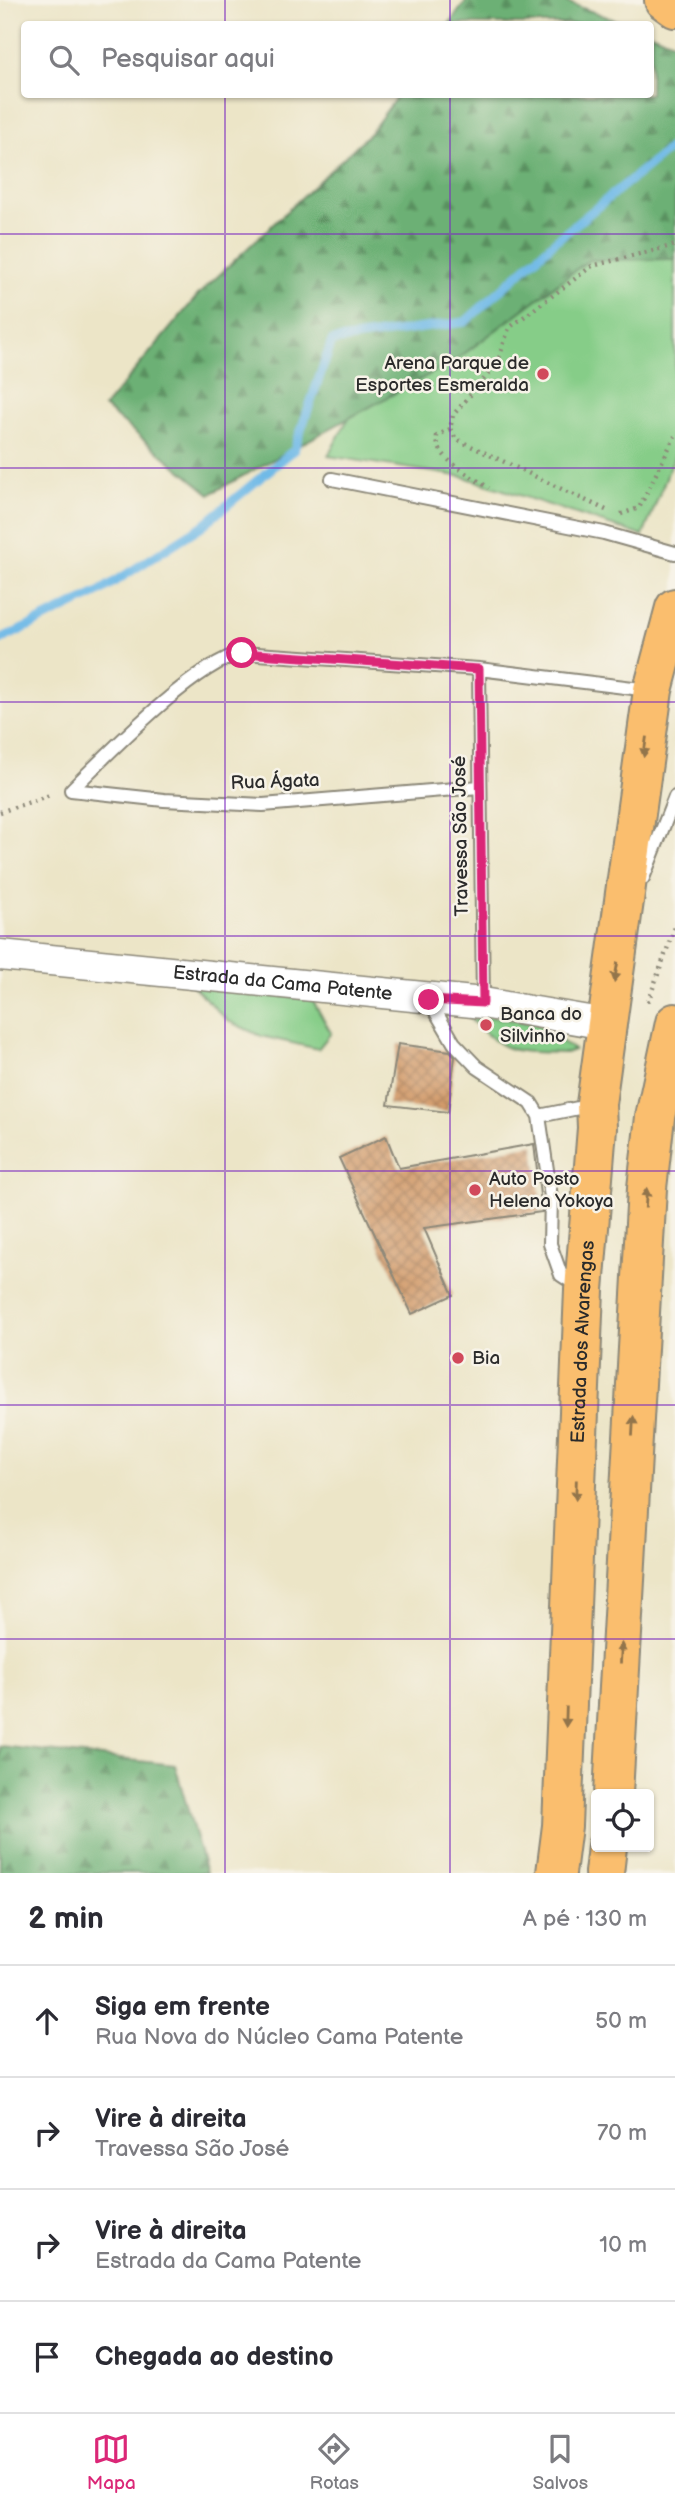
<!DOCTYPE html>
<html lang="pt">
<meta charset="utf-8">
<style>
:root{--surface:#fff;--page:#f2f2f3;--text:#2b2b33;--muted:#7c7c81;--line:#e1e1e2;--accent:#db2777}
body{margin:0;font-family:"Balsamiq Sans",sans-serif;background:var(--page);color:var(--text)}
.controls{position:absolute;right:21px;bottom:21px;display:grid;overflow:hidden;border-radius:7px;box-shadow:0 2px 5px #0004}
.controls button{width:63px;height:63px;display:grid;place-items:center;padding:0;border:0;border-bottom:2px solid var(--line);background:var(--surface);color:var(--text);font:35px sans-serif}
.stop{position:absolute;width:21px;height:21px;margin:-16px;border:5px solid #db2777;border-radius:50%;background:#fff}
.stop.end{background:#db2777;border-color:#fff;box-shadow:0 2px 7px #0008}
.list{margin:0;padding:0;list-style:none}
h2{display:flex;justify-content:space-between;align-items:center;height:91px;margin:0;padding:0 28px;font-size:30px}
h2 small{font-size:23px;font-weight:400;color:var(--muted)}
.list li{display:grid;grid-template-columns:46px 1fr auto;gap:21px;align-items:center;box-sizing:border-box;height:112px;padding:0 28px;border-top:2px solid var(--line)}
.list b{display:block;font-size:26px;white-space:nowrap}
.list p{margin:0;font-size:23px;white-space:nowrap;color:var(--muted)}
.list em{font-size:23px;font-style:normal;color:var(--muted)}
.icon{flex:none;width:38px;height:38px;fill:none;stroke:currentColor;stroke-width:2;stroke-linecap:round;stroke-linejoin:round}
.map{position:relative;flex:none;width:675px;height:1873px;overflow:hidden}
.search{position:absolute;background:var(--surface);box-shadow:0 2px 5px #0004;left:21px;right:21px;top:21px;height:77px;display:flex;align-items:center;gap:18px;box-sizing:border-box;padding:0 24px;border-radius:7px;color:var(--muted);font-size:26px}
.sheet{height:539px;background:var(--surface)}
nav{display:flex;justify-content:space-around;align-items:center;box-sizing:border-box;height:98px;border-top:2px solid var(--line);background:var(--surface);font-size:19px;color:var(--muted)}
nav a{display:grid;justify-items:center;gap:4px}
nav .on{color:var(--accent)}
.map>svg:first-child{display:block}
.grass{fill:#86cd88;stroke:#587c5a;stroke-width:2}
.forest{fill:url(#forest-firs);stroke:#4c6e50;stroke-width:2}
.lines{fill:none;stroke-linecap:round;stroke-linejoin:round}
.stream{stroke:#6eb9e7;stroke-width:9}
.building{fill:url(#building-cross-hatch)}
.service-casing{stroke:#8c8879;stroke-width:16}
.tertiary-casing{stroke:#8c8879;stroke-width:33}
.primary-casing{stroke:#8c8879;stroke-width:42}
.path{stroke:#8c8879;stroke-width:4.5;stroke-dasharray:2 5;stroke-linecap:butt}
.service{stroke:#fff;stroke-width:12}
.tertiary{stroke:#fff;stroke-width:30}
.primary{stroke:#fabe6e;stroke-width:38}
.oneway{fill:#92744c}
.route{stroke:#db2777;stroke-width:9}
.grid{fill:none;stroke:#7b2cbf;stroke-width:2;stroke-opacity:0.55}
.poi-dot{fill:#d1495b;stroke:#f7f3e8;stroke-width:2.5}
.labels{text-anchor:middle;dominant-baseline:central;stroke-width:5;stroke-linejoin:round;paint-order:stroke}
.poi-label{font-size:19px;fill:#2b2b2b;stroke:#f7f3e8;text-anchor:start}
.street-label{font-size:19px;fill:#2b2b2b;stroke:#f7f3e8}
</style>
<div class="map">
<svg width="675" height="1873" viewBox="0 0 675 1873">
<defs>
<pattern id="forest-firs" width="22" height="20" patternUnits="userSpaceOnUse" patternTransform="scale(1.75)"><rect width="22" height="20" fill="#6cb074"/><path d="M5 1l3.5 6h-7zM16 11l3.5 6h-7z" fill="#598f5f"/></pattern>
<pattern id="building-cross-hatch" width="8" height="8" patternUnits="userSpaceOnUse" patternTransform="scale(1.75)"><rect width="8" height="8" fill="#d19968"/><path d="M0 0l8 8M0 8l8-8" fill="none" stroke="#aa7d56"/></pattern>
</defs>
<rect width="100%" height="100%" fill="#f7f3e8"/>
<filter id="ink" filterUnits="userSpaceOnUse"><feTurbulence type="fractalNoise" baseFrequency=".0143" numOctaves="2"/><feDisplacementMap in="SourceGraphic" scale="14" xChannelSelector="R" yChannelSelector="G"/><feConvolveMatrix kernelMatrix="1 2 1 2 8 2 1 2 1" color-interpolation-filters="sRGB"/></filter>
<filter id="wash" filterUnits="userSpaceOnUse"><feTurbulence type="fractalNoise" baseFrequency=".00686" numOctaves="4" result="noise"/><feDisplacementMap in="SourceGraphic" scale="28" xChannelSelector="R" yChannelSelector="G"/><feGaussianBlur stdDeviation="1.57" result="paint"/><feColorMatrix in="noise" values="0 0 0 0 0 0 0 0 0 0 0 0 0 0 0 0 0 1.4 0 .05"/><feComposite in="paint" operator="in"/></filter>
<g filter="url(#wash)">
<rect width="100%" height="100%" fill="#ece5c7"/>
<path class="grass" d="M675,227V455L643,536L464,477L328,456L364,389L592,242Z
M191,984L312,999L331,1033L318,1049L261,1036L228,1021Z
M493,1017L537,1024L574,1050L566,1053C515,1051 508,1057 470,1019Z"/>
<path class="forest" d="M467,0H561L626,24H449Z
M651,33L675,43V259L589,260L456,360L210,494L104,407L199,294L370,133L398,95L650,94Z
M0,1746L175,1765L206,1873H0Z"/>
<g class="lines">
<path class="stream" d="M0,640L97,593L202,526L294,450L332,341L465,322L554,242L675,144"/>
</g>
<g id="blocks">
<path class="building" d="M398,1044L450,1051L455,1056L448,1112L388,1105Z
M386,1136L399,1168L534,1144L542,1212L424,1228L453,1295L412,1314L339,1158Z"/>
</g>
</g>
<g filter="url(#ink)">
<use href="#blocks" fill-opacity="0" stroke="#8c8879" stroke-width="2"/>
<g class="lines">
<g class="service-casing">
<path id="service" d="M332,479L604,533L675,553
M479,669L483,1003
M71,790C109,753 193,665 241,653L479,669L649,690
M71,790L164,800L263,805L479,787
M643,878L675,797
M430,1002L454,1043L477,1067L531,1103L539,1116L551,1197L550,1244L561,1275L578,1286
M539,1116L593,1105"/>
</g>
<g class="tertiary-casing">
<g id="tertiary">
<path id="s1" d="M0,955L483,1003L606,1024"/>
</g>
</g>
<g class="primary-casing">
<g id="primary">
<path d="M664,0L675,8"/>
<path d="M613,1794L647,1188L655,1117L675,1023"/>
<path id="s2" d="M556,1873L562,1826L584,1290L597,1128L596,1104L653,690L675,608"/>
<path d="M604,1873L607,1847"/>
</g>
</g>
<path class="path" d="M450,429L437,436C435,459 472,476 489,488
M606,510L456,439L450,429L453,415L497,364L509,328L592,266L675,245
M621,514L639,508L675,436
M0,812L53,794
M648,1002L675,927"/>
<use href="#service" class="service"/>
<use href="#tertiary" class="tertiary"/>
<use href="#primary" class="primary"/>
</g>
<defs><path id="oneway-solid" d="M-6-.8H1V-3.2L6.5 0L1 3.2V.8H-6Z" transform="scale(1.75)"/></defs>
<g class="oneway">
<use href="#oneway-solid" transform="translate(645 747) rotate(98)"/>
<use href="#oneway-solid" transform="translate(616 972) rotate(100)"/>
<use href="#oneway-solid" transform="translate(646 1198) rotate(-86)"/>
<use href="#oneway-solid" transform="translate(633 1426) rotate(-87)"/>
<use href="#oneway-solid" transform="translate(576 1490) rotate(92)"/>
<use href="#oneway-solid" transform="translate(621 1653) rotate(-87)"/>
<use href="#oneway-solid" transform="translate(566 1717) rotate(92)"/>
</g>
</g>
<g class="lines" filter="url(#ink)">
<path class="route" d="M242,653L479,669L483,1003L429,1000"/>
</g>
<path class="grid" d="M225,0V24M450,0V24M225,94V1873M450,94V1873M0,234H675M0,468H675M0,702H675M0,936H675M0,1171H675M0,1405H675M0,1639H675"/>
<g class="poi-dot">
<circle cx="543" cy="374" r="7"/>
<circle cx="486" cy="1025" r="7"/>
<circle cx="475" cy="1190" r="7"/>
<circle cx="458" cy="1358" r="7"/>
</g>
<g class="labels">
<g class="poi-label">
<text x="529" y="363" text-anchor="end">Arena Parque de<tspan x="529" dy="22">Esportes Esmeralda</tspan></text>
<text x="500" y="1014">Banca do<tspan x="500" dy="22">Silvinho</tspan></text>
<text x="489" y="1179">Auto Posto<tspan x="489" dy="22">Helena Yokoya</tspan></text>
<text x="472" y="1358">Bia</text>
</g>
<g class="street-label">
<text transform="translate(275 782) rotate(-2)">Rua Ágata</text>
<text transform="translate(461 836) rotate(-91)">Travessa São José</text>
<text stroke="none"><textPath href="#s1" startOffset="284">Estrada da Cama Patente</textPath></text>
<text stroke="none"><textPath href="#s2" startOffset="532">Estrada dos Alvarengas</textPath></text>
</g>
</g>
</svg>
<div class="controls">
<button><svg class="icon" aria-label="locate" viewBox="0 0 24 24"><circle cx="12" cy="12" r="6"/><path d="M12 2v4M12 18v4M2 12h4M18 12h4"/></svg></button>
</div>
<div class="stop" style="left:242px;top:653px"></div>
<div class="stop end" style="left:429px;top:1000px"></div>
<div class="search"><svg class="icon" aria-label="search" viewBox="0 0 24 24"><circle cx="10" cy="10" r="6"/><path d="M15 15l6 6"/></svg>Pesquisar aqui</div>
</div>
<section class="sheet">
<h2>2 min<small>A pé · 130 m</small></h2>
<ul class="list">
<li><svg class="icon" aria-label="ahead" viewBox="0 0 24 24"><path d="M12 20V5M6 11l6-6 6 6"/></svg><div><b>Siga em frente</b><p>Rua Nova do Núcleo Cama Patente</p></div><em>50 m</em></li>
<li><svg class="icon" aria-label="right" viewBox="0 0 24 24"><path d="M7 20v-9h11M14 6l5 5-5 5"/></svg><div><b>Vire à direita</b><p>Travessa São José</p></div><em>70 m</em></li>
<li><svg class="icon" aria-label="right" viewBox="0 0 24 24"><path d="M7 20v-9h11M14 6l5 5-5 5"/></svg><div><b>Vire à direita</b><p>Estrada da Cama Patente</p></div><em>10 m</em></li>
<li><svg class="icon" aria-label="arrive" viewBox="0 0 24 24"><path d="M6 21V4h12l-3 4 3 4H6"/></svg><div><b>Chegada ao destino</b></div></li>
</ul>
</section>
<nav>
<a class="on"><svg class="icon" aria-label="map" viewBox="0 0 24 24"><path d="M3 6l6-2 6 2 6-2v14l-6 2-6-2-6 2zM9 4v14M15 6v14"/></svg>Mapa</a>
<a><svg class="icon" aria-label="directions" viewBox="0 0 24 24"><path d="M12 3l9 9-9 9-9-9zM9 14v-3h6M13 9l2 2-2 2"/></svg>Rotas</a>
<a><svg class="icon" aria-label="saved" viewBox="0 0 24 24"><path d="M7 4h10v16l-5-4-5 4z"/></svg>Salvos</a>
</nav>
